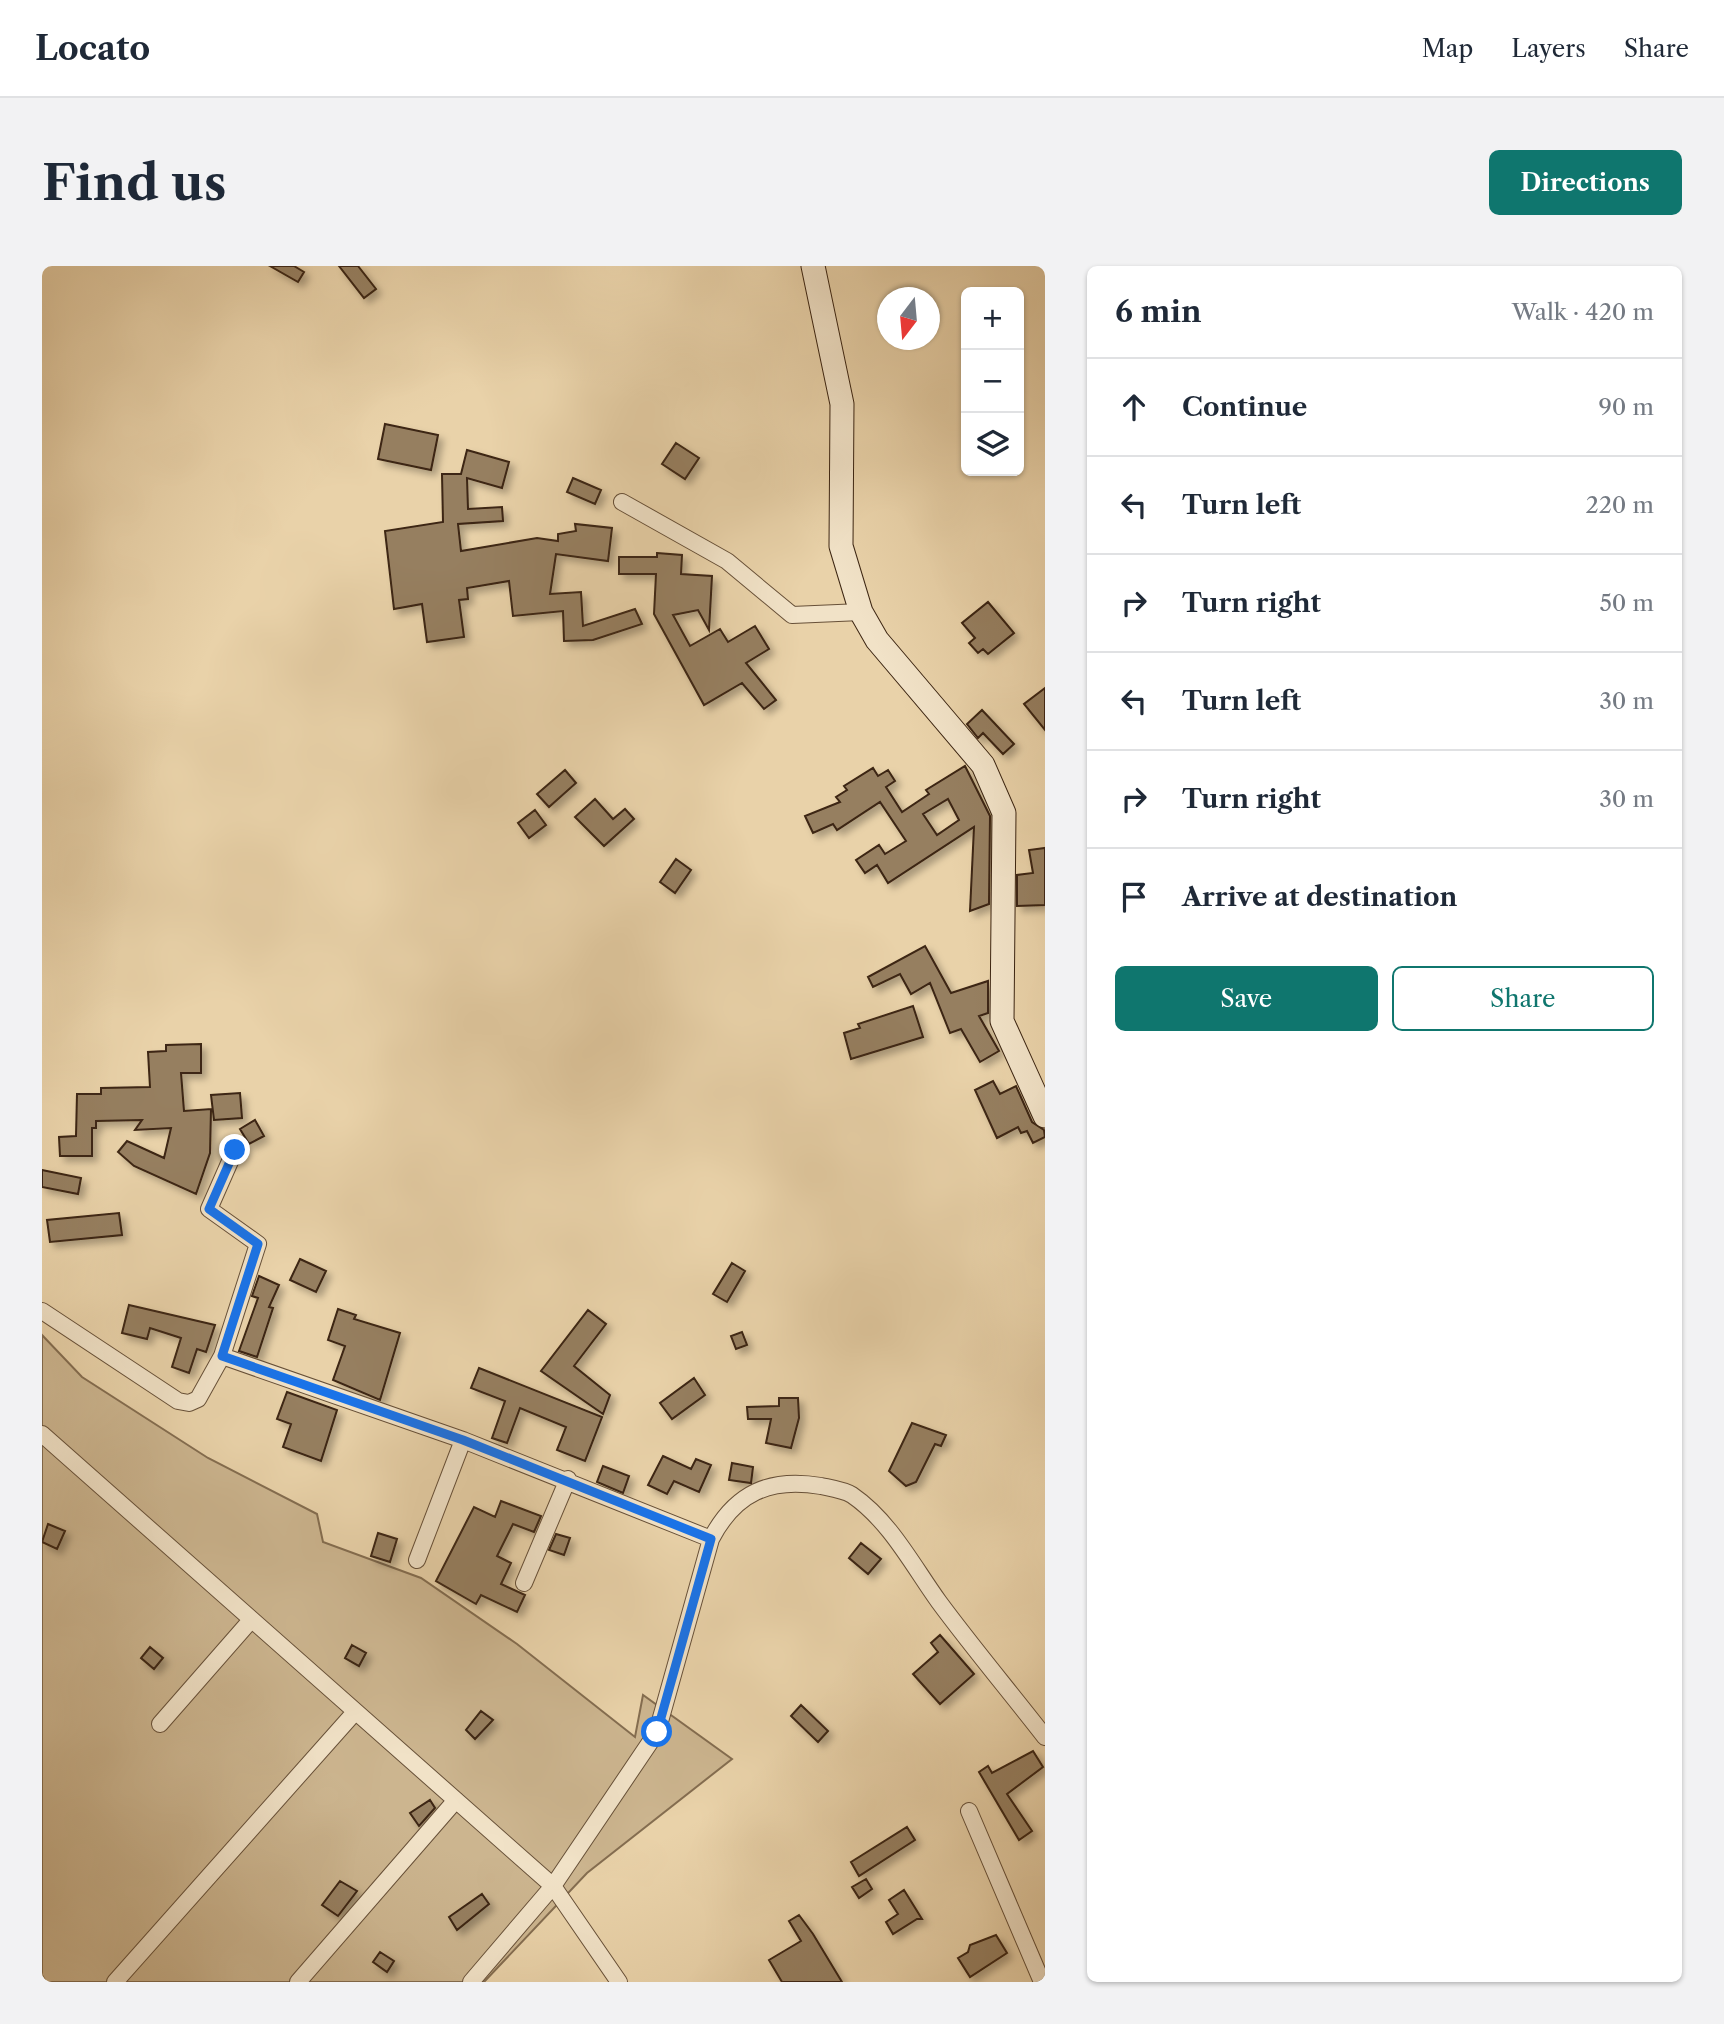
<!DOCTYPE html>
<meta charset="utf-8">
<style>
:root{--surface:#fff;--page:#f2f2f3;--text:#1f2937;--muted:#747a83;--line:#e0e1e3;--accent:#0f766e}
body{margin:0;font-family:"Libre Caslon Text",serif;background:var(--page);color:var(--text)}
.controls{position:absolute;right:21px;top:21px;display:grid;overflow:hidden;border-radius:10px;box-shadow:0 2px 5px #0004}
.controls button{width:63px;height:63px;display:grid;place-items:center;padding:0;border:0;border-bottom:2px solid var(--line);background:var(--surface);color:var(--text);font:35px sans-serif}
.compass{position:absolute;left:835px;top:21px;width:63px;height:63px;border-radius:50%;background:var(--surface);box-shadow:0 2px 5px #0004;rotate:196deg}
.stop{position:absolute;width:21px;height:21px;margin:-16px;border:5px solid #1a73e8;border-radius:50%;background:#fff}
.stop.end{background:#1a73e8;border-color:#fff;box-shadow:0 2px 7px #0008}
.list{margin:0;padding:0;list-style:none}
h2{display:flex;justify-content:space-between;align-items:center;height:91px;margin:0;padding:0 28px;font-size:30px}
h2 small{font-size:23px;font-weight:400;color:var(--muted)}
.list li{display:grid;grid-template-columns:46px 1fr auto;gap:21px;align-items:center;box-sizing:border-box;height:98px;padding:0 28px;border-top:2px solid var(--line)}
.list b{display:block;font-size:26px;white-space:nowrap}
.list em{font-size:23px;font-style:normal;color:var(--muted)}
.actions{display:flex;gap:14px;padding:21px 28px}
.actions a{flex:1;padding:16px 0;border:2px solid var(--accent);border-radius:10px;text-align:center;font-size:24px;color:var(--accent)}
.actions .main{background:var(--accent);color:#fff}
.icon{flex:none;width:38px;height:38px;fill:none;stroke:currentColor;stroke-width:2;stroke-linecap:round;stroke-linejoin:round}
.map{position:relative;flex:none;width:1003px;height:1716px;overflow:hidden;border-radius:10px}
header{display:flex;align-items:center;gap:42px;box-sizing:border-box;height:98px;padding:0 35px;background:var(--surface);border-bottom:2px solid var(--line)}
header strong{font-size:33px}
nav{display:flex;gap:38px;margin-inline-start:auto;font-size:24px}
.intro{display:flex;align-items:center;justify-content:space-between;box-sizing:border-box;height:168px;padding:0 42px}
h1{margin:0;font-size:49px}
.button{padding:18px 32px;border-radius:10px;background:var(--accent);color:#fff;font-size:24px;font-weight:700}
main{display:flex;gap:42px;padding:0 42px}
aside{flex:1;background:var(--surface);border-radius:10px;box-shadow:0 2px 5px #0004}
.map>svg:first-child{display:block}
.green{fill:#ccb58f;stroke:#846d50;stroke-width:2}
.building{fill:#967f61;stroke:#3c2512;stroke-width:2;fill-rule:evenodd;filter:url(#shadow)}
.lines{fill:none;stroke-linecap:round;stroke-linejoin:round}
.street-casing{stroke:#675038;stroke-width:18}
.secondary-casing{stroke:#3c2512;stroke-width:25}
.street{stroke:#f1e2c7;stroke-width:16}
.secondary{stroke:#f1e2c7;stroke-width:23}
.route{stroke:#1a73e8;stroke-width:9}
</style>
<header>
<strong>Locato</strong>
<nav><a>Map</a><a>Layers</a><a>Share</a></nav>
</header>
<div class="intro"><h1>Find us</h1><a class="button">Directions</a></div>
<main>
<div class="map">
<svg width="1003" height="1716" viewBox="0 0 1003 1716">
<defs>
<filter id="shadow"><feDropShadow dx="5" dy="5" stdDeviation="3.5" flood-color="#0004"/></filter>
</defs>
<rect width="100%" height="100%" fill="#e9d2a9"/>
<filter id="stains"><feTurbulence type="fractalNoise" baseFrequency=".00286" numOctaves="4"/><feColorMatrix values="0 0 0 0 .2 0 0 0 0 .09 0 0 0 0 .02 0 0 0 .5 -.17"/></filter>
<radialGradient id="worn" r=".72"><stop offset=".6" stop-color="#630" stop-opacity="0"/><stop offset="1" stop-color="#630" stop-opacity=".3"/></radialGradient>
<path class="green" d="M0,1069L40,1111L166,1192L275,1248L281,1276L379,1312L475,1378L593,1471L601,1429L690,1493L545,1607L442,1716H4L0,1709Z"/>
<path class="building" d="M228,0H252L262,6L256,16Z
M297,0H316L334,23L322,32Z
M343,158L396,169L389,204L336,193Z
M634,177L657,192L643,213L620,198Z
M425,184L467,196L460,222L425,212L426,243L460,241L461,255L416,258L419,285L495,272L516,275V268L534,265L533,258L570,262L566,295L514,288L508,328L539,326L541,360L593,343L600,358L551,374L522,375L521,345L471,350L467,315L425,322L426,333L417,334L422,371L385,376L380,338L352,343L343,265L401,256L400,208H419Z
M531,212L559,224L553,238L525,226Z
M615,287L640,289L639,308L670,310L667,364L656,344L631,349L648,380L678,363L686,376L713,360L727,383L704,397L734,434L722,443L700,417L662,439L612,348L614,308H577V291H615Z
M946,336L972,367L946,388L941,383L936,387L927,377L933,372L920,357Z
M1003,422V464L982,438Z
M940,444L972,478L961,488L941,467L936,472L925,458Z
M923,500L948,550L947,638L928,645L932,561L846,617L835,599L823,607L814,594L837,579L843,588L864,575L838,536L795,564L791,558L771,567L763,550L798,536L794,531L805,524L802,520L831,502L836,510L846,504L853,515L844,521L860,546L887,528L884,524ZM906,533L917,554L895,569L881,548Z
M523,504L534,517L507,541L495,528Z
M553,533L571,553L583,543L592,553L562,580L533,551Z
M493,544L504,559L487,572L476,557Z
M1003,582V639L975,640V609L991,607L987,584Z
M634,593L649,604L633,627L618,616Z
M883,680L909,727L946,715V747L937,750L957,785L938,796L919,763L908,767L888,717L869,728L858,708L831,721L826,711Z
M871,740L881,771L809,793L802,767L818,762L816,758Z
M159,778V807H139L142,845L169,843L168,887L154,928L92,900L76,886L85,875L122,892L129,862L93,864L100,854L54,855V862H50V890H18L17,871L34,870L35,828H59V822L108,821L106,786L124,785V779Z
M951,815L958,828L974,820L990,856L1002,864L1003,871L991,877L985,865L979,867L976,861L955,872L933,824Z
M198,827L200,852L172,854L169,829Z
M213,854L222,870L207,878L198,863Z
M0,904L39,912L36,928L0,921Z
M77,947L80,969L8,976L5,954Z
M258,993L284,1005L274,1026L248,1014Z
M690,997L703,1005L685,1036L671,1028Z
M217,1010L237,1019L227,1041L231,1042L215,1091L197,1085L216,1032L210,1030Z
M87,1039L173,1059L164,1086L155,1083L147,1107L130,1101L139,1072L108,1062L105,1073L80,1067Z
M296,1043L314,1049L312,1053L358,1067L338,1134L291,1114L303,1080L286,1074Z
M546,1044L564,1058L532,1100L568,1129L561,1148L499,1105Z
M700,1066L705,1079L694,1083L689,1070Z
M437,1102L560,1151L543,1195L515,1184L524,1161L478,1142L465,1177L450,1172L463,1135L429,1122Z
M652,1112L663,1129L630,1153L618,1137Z
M245,1126L295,1144L279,1195L241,1181L249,1158L235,1153Z
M737,1132H756L757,1152L749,1182L724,1177L729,1153H706L705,1141L737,1140Z
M870,1157L904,1169L899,1180L893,1178L874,1216L864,1220L847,1205Z
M621,1190L649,1203L654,1193L669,1199L657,1226L632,1215L625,1228L606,1219Z
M690,1197L711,1201L709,1217L687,1214Z
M561,1200L587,1210L581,1227L555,1216Z
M459,1235L499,1250L492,1266L471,1258L455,1290L469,1297L459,1318L483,1329L475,1346L439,1329L434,1338L394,1315L432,1241L453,1251Z
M6,1258L23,1265L15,1283L0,1276Z
M336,1267L355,1273L348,1296L329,1290Z
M514,1268L528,1272L522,1289L507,1284Z
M819,1277L839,1293L826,1308L807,1292Z
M898,1369L932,1408L898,1438L871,1408L896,1386L889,1377Z
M310,1379L324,1387L317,1400L303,1392Z
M108,1381L121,1392L112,1403L99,1392Z
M759,1439L786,1465L776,1476L749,1450Z
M439,1445L451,1454L433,1473L424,1464Z
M991,1485L1001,1501L965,1528L990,1565L977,1574L937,1506L946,1500L950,1507Z
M388,1534L393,1542L377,1560L368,1547Z
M865,1561L873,1574L817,1610L809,1596Z
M824,1613L830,1623L817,1632L810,1621Z
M298,1615L315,1625L296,1650L280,1639Z
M862,1624L880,1653H875L851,1668L844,1656L856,1648L847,1634Z
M440,1628L447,1638L415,1664L407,1651Z
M757,1649L771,1668L800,1716H740L727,1694L759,1675L747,1655Z
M954,1669L965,1687L928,1711L916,1692L926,1686L928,1679Z
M338,1686L352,1695L345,1706L331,1696Z"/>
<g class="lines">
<g class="street-casing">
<path id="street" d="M580,236L685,295L750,349L819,346
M0,1045L136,1135L147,1137L156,1133L180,1090L421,1174L669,1273C693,1227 728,1211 779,1220C788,1222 802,1224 810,1229C848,1255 871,1300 897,1336C931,1382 968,1426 1003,1471
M180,1090L216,978L167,943L193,884
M0,1168L511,1620L577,1716
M375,1294L421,1174
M482,1317L526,1213
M118,1458L209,1354
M927,1545L1000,1716
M73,1716L313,1446
M256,1716L414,1534
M429,1716L511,1620L615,1466L669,1273"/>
</g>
<g class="secondary-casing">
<path id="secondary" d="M771,0L800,138L799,280L819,346L835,374L941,499L962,547L960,755L1003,850"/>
</g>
<use href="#street" class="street"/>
<use href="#secondary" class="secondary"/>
</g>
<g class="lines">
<path class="route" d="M193,884L167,943L216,978L180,1090L421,1174L669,1273L615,1466"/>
</g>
<rect width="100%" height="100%" filter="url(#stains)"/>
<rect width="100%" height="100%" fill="url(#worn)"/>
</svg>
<div class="controls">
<button>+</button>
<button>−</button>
<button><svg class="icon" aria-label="layers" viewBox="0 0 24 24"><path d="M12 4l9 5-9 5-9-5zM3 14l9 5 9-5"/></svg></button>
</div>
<svg class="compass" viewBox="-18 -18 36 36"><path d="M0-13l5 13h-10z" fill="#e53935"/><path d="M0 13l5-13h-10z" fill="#747a83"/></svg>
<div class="stop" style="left:615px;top:1466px"></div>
<div class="stop end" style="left:193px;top:884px"></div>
</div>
<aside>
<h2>6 min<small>Walk · 420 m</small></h2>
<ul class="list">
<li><svg class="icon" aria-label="ahead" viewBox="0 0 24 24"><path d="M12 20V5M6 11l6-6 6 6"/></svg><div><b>Continue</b></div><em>90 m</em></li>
<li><svg class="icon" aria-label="left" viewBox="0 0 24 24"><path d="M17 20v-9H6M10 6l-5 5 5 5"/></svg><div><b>Turn left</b></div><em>220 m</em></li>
<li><svg class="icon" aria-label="right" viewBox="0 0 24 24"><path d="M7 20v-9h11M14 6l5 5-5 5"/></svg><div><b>Turn right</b></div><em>50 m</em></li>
<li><svg class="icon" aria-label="left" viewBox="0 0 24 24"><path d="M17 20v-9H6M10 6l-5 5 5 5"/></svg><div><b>Turn left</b></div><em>30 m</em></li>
<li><svg class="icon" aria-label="right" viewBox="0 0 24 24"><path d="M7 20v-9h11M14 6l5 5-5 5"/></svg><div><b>Turn right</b></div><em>30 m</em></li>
<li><svg class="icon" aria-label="arrive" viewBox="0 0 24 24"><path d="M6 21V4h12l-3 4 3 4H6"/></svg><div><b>Arrive at destination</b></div></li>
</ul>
<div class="actions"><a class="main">Save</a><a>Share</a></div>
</aside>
</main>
